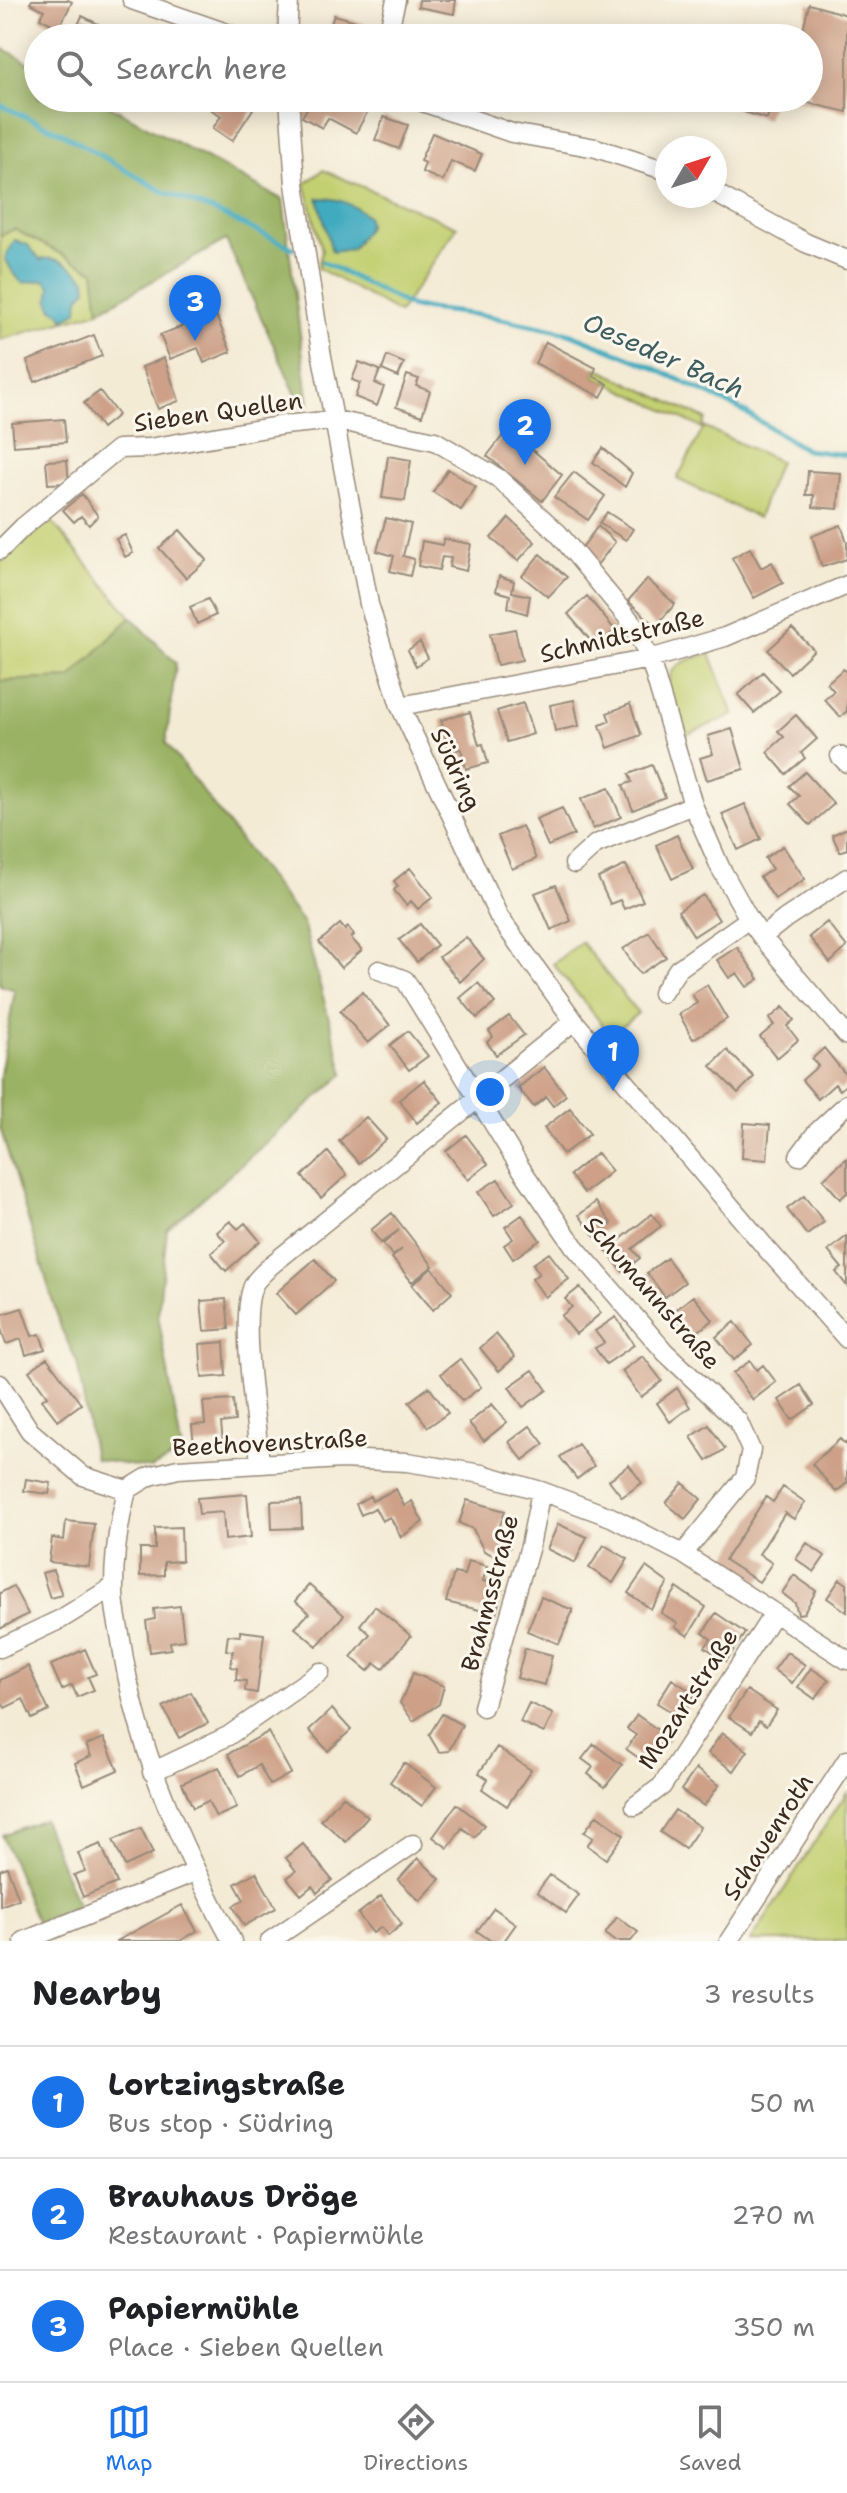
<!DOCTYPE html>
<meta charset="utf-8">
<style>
:root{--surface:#fff;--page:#f2f2f2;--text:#202124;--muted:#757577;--line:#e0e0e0;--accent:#1a73e8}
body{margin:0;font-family:"Shantell Sans",sans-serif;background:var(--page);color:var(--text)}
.compass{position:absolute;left:655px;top:136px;width:72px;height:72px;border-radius:50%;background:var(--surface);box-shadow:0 4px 20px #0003;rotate:51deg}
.you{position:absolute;left:490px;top:1092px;width:28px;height:28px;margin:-20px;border:6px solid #fff;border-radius:50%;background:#1a73e8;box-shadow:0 0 0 12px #1a73e833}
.badge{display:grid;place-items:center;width:52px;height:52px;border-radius:50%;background:var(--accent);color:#fff;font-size:26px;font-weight:700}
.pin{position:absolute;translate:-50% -66px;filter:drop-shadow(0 2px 4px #0008)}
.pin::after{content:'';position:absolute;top:42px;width:28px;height:24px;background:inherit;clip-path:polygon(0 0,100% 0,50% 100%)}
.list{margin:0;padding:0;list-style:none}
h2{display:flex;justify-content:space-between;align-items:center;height:104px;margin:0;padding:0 32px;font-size:34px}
h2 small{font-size:26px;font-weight:400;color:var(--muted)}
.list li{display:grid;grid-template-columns:52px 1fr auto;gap:24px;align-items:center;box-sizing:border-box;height:112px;padding:0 32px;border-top:2px solid var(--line)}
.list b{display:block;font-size:30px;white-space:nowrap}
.list p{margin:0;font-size:26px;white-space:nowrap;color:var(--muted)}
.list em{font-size:26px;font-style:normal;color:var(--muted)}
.icon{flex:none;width:44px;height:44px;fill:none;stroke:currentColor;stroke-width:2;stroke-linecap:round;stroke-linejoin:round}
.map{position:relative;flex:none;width:847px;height:1941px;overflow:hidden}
.search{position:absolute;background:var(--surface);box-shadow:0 4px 20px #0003;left:24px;right:24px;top:24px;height:88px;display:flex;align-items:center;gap:20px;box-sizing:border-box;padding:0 28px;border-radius:44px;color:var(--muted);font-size:30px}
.sheet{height:440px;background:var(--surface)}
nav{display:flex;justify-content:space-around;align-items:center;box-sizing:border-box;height:112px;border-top:2px solid var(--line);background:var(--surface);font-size:22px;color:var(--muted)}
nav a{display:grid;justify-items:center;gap:4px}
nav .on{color:var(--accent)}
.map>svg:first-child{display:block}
.green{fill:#c3d072;stroke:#7f7d48;stroke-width:2}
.forest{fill:#9ab264;stroke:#6a6e41;stroke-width:2}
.water{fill:#40aabf;stroke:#3e6a6e;stroke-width:2}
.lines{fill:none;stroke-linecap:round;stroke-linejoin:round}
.stream{stroke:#40aabf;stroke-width:5}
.building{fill:#cda087}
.minor-casing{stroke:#988a7a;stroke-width:21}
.minor{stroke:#fff;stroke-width:18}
.labels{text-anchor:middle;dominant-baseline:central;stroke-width:6;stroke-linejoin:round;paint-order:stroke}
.street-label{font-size:24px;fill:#3b2a1e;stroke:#fbf7ec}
.water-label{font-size:26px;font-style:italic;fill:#3d5d5e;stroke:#fbf7ec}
</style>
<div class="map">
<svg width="847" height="1941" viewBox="0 0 847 1941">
<rect width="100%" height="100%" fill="#fbf7ec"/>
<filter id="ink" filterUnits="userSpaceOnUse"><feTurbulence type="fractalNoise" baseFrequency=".0125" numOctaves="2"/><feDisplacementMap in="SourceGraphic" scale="16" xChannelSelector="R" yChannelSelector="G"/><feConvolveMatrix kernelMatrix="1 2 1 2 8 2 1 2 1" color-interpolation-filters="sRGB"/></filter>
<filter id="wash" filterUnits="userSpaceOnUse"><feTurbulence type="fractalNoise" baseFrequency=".006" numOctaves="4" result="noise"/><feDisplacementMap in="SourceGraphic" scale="32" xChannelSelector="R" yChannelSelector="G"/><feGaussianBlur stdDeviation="1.8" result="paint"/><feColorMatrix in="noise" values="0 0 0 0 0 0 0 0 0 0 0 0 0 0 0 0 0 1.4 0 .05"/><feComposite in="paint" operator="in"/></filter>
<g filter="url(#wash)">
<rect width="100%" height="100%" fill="#f4ebd5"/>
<path class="green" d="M323,170L457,227L399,313L318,268L322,250L305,184Z
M14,229L94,271L99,311L0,340V236Z
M596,368L706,419L702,428L593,376Z
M704,427L779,461L758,518L677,479Z
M49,518L131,617L71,678L0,681V563Z
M710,653L734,715L683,736C677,717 656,678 680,664C689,659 701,656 710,653Z
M581,942L638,1013L611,1035L553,964Z
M847,1792V1941H751Z"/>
<path class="forest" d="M0,47L38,67V98H95L283,200L309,405L301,406L226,240L99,311L94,271L14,229L0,236Z
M131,617L176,663L166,743L303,923L344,1074L167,1230L158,1315L182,1452L151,1469L94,1459L77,1362L61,1328L0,1127V1076L15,990L0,985V681L71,678Z
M43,1819L78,1906L37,1923L2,1835Z"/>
<path class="water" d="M318,198C338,198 351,203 367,216L368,227L352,249L332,252Z
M15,240L28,245L40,260C58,254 73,268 86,279L87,289L79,298L78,311L64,319L60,313L53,309L49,301L51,287L45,280L22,283L12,271L5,258Z"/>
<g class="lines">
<path class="stream" d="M0,105L62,133L162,191L216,212L293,248
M323,262L412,307L487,316L569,333L648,365L738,408L806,450L847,455"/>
</g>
<g id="blocks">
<path class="building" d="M32,0H68L72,2L59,28L40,18L44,10L30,3Z
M419,0H456L454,14L418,7Z
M809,4L847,15V112L791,99L809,98V38H801Z
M334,15L370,25L367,38H342L343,35L329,30Z
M82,16L112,31L108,38H72Z
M212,98H237L253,109L232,141L213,128L221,116L207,107Z
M313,98L327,104L330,98H348L369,109L356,133L328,118L322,128L302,117Z
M506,98H531L526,113L503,105Z
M740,98H773L767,119L738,110Z
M384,117L408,125L399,149L375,140Z
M432,133L482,154L475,171L451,161L443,181L422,172L425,163L420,161Z
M215,313L231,352L204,363L198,348L170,359L160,335Z
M94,335L102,356L35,382L27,361Z
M546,342L596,368L593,376L608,384L601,397L535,363Z
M387,356L404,363L398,377L382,370Z
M164,358L179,401L158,409L142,367Z
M359,362L380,370L375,383L384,387L377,406L355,397L360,383L352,380Z
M407,375L419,379L416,386L430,391L422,416L396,407Z
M100,391L118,415L102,428L84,403Z
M64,419L66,442L14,446L12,423Z
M508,429L562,475L542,501L487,456Z
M603,448L632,473L625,487L593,462Z
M388,456L411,460L405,501L382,498Z
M67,460L69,483L48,484L46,461Z
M448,469L476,487L461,510L433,492Z
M808,471L841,473L838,509L813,507L814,495H806Z
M574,472L605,496L588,520L554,497Z
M82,494L98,516L89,525L81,516L74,522L63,510Z
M607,512L633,529L626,540L599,523Z
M386,518L411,524L403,556L414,559L410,576L390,571L394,556L377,551Z
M509,518L535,542L518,561L491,538Z
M841,525L847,542V559L822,567L812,536Z
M598,526L615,542L597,565L581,549Z
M180,530L207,560L186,578L159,548Z
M125,535L133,553L125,557L116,539Z
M444,539L471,544L466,571L449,567L451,558L442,557L439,570L418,566L422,541L442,545Z
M750,548L761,568L772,562L783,583L754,598L732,558Z
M540,554L567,577L548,597L522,576Z
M499,576L514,581L512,592L530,596L527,614L508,608L510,595L496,591Z
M647,579L675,604L656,626L628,601Z
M587,596L615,630L596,647L568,614Z
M208,599L216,615L197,624L190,607Z
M792,628L814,650L790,673L768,650Z
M515,629L522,660L497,665L490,634Z
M420,642L428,658L416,666L408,650Z
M843,669L847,673V711L840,717L824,699L834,691L827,683Z
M763,672L780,691L754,713L738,695Z
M574,700L579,726L555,731L550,705Z
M523,703L533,734L507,742L497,711Z
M630,704L641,735L608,748L600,725L610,721L607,713Z
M470,712L479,745L483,744L488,763L466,769L461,749L450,751L441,720Z
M796,715L817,739L801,753L805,758L786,774L767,752L784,737L778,731Z
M732,729L744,769L707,780L700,758L713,754L708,736Z
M652,765L665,797L633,810L623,785L632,782L629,774Z
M805,772L834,804L810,825L790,804L799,796L789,786Z
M609,788L621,817L593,829L581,799Z
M745,804L761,839L738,850L722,814Z
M562,808L574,835L548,846L536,819Z
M522,826L536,859L512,869L498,836Z
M847,828V849L840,852L832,835Z
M677,835L693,869L672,879L656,845Z
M783,846L805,879L775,899L760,877L772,869L765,858Z
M626,865L643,901L624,909L620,900L610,904L598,878Z
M410,868L433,897L418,909L411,901L406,905L394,890L398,886L394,881Z
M556,885L571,921L551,930L535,893Z
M703,895L719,920L694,936L678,911Z
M827,922L847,947L830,963L809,937Z
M340,924L345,930L348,927L354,935L351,938L362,950L341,968L319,942Z
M420,924L437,945L417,962L399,940Z
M649,932L666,957L640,974L623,949Z
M466,937L484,959L460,982L439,957Z
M737,947L759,979L747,987L737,973L729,978L717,960Z
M478,983L495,1003L477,1018L460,998Z
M707,985L727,1019L693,1039L679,1014L697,1003L692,994Z
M362,992L390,1025L368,1043L340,1011Z
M783,1007L794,1020L787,1026L798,1040L777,1058L760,1037L774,1025L769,1019Z
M509,1016L524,1035L496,1055L487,1042L493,1037L489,1031Z
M408,1031L428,1056L409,1070L390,1045Z
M824,1048L847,1076V1084L840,1090L835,1084L818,1099L802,1080L818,1066L812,1059Z
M727,1050L754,1077L738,1093L711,1066Z
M544,1067L566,1095L553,1106L546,1097L534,1107L518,1088Z
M424,1080L442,1102L417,1123L399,1100Z
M570,1108L590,1134L563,1154L544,1128Z
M366,1117L386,1139L359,1163L339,1141Z
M744,1123L770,1125L767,1160L742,1158Z
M466,1135L488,1164L468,1180L446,1151Z
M328,1152L347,1175L321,1198L302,1176Z
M597,1153L612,1171L584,1193L570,1175Z
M847,1158V1193L840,1199L823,1179Z
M498,1179L514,1203L494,1216L478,1192Z
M804,1196L824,1222L807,1235L787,1209Z
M596,1202L612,1224L595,1237L579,1215Z
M392,1213L433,1266L412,1282L392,1258L402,1249L393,1256L383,1244L399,1230L381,1243L371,1230Z
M652,1214L661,1226L632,1249L640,1258L623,1272L606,1251Z
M522,1215L540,1240L513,1259L504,1245L513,1239L505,1227Z
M230,1221L238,1229L245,1223L260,1241L226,1271L211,1253L225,1241L217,1232Z
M847,1236V1286L836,1272L842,1268L828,1251Z
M549,1253L569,1279L545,1297L532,1279L539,1273L533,1264Z
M667,1258L685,1282L665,1297L647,1273Z
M315,1259L334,1281L296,1315L276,1293Z
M432,1268L452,1293L433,1310L412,1285Z
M580,1287L601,1313L576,1334L561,1316L572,1307L565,1299Z
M693,1296L713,1320L692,1336L673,1312Z
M226,1299L229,1329L204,1331L201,1301Z
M22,1308L32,1336L40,1334L45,1349L26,1355L21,1339L6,1344L0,1326V1315Z
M616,1317L634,1345L606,1364L595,1348L604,1343L595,1331Z
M735,1322L753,1345L734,1360L716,1337Z
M496,1334L515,1357L499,1371L480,1348Z
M224,1342L226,1376L202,1378L200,1344Z
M643,1356L662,1381L641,1397L622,1371Z
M47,1358L81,1404L58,1421L42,1400L47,1396L29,1371Z
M460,1359L481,1387L462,1401L441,1374Z
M750,1361L757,1370L763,1365L776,1382L753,1400L733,1373Z
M533,1370L547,1390L523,1407L509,1387Z
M801,1385L814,1405L792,1420L779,1400Z
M429,1387L448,1413L428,1427L409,1402Z
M677,1388L690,1407L670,1422L657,1403Z
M233,1400L235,1421L221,1423L223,1443L194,1446L192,1425L205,1424L203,1402Z
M492,1404L507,1422L484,1441L469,1423Z
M709,1425L725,1449L707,1461L691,1437Z
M530,1426L544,1444L523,1460L509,1442Z
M840,1439L845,1444L847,1442V1483L836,1492L812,1464Z
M578,1444L594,1466L577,1479L560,1457Z
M629,1465L642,1483L622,1497L609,1480Z
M26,1479L51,1483L49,1494L24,1491Z
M683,1483L701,1499L685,1519L666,1503Z
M783,1487L805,1502L794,1519L785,1513L759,1554L772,1563L759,1582L725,1560L766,1497L773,1502Z
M396,1489L404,1506L412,1501L423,1522L401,1537L390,1517L382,1521L375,1508L361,1515L356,1504L370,1496L372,1501Z
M247,1494L251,1537L225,1540L223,1512L199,1514L197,1498Z
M301,1500L302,1528L272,1529L271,1501Z
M467,1500L505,1511L496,1537L510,1547L503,1560L484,1551L473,1529L459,1523Z
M66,1521L94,1524L89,1567L49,1562L52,1538L64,1540Z
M558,1524L587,1537L575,1563L547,1549Z
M181,1527L182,1561L164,1562V1575L140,1576V1549H155V1528Z
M807,1543L825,1556L814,1572L796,1559Z
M604,1545L628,1559L613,1583L589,1568Z
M468,1561L487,1566L483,1581L503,1586L496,1614L446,1602L454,1573L464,1575Z
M646,1567L668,1583L651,1609L628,1593Z
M53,1570L62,1595L50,1598L42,1573Z
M794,1575L816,1591L804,1613L798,1614L795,1603L782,1593Z
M840,1579L847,1584V1612L827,1598Z
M309,1585L344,1615L317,1646L295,1628L309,1613L295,1601Z
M13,1586L28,1614L0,1629V1593Z
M677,1588L706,1607L688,1636L675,1627L678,1623L661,1613Z
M541,1597L573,1610L559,1644L527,1631Z
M180,1606L184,1640L170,1642L171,1649L150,1652L146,1621L155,1619L154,1609Z
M375,1606L411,1636L383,1669L375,1663L368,1671L351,1657L370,1634L360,1625Z
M716,1613L745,1633L726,1661L705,1647L711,1639L703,1633Z
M240,1631L264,1634L257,1693L245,1691L246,1681L236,1680L237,1668L231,1667L233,1651L226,1650L228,1635L240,1636Z
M525,1648L552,1655L545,1685L517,1678Z
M85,1649L96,1674L88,1677L94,1690L77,1697L72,1685L62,1690L51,1665Z
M787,1652L805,1665L792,1683L774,1670Z
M28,1666L49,1711L32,1719L23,1699L5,1708L0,1699V1680Z
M811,1668L829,1680L815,1699L798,1687Z
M413,1673L444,1686L439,1704L413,1721L400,1703Z
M672,1679L695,1694L680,1717L657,1703Z
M747,1690L777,1710L766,1726L759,1721L752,1732L729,1717Z
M191,1692L208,1723L179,1738L163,1707Z
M529,1703L553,1714L544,1733L520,1722Z
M332,1709L351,1730L328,1751L309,1730Z
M442,1714L462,1725L449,1751L439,1752L429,1735Z
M637,1715L669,1738L649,1765L626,1749L636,1735L627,1729Z
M268,1732L291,1773L270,1785L259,1765L240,1776L228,1754Z
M722,1733L748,1751L734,1771L708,1753Z
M104,1738L118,1770L84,1785L75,1763L91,1756L86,1745Z
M594,1744L622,1765L605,1787L588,1774L593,1767L582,1759Z
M497,1747L531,1770L507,1806L482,1789L488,1779L479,1773Z
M404,1763L436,1787L422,1806L390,1782Z
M219,1767L237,1808L216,1817L208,1801L193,1808L182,1783Z
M696,1769L719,1785L704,1806L681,1790Z
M343,1796L368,1817L346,1842L321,1820Z
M457,1804L484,1825L475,1837L462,1828L448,1848L433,1837Z
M675,1810L700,1827L685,1849L660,1832Z
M597,1815L624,1835L606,1859L587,1845L593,1838L584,1832Z
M141,1828L153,1853L125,1866L113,1840Z
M101,1844L117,1883L83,1897L74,1875L85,1871L78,1853Z
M303,1844L332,1880L317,1893L312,1886L301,1895L287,1878L296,1871L286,1858Z
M418,1858L440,1879L420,1901L398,1880Z
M7,1867L19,1899L0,1906V1870Z
M256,1872L276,1908L244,1926L233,1906L244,1900L235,1884Z
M550,1875L579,1895L566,1913L537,1892Z
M381,1896L402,1924L388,1936L381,1927L373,1933L358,1914Z
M182,1905L197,1931L180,1941H117Z
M494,1908L516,1924L504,1941H491L477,1931Z
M617,1917L638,1932L631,1941H614L605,1934Z"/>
</g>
</g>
<g filter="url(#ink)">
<use href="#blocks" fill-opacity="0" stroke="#988a7a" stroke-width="2"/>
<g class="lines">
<g class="minor-casing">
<path id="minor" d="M132,0L241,38
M287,38L289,0
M387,38L396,0
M289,98L295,184L321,351L369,604L400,706L499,917L574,1021L766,1248L847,1339
M411,98L512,133L596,148L667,171
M715,193L806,243L847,260
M0,550L23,527L118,449L149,448L284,425L335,420L435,441L498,478L558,533L633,624L650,659L693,805L720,867L749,919L762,937L847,1036
M400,706L650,659L725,637L847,585
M840,756L847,763
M574,864L596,844L693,805
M762,937L786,918L847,878
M379,970L405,980L520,1167L574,1246L665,1352L738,1421L751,1450L745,1478L683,1554
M662,993L678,969L749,919
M799,1156L816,1133L847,1104
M0,1384L30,1431L83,1476L127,1490
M260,1463C257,1425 238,1315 254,1284C257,1278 265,1272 270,1266L574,1021
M0,1648L61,1619L113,1587
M483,1707L530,1546L541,1491
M152,1772L228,1736L320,1672
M635,1806L662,1786L774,1613
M24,1941L195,1872
M232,1941C181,1846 136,1748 121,1640C118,1623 113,1604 114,1586C114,1554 119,1521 127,1490L150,1476L178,1469L341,1459L407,1462L482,1474L541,1491L611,1517L683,1554L847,1660
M270,1941L413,1844
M729,1941L847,1760"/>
</g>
<use href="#minor" class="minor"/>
</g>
</g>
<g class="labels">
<g class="street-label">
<text transform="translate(218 412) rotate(-8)">Sieben Quellen</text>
<text transform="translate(622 636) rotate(-13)">Schmidtstraße</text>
<text transform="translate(456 769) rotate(65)">Südring</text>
<text transform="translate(652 1293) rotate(49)">Schumannstraße</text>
<text transform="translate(270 1443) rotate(-3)">Beethovenstraße</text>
<text transform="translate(490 1593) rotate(-75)">Brahmsstraße</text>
<text transform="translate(688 1699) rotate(-57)">Mozartstraße</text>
<text transform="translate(768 1837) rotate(-57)">Schauenroth</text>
</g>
<g class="water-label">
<text transform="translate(664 355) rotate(24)">Oeseder Bach</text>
</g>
</g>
</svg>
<svg class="compass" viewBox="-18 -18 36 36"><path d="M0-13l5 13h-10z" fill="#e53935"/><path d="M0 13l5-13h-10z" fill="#757577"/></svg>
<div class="you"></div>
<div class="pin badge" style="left:613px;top:1091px">1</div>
<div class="pin badge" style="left:525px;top:465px">2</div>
<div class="pin badge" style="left:195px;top:341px">3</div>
<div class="search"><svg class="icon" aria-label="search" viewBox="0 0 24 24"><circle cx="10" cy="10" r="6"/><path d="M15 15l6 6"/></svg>Search here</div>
</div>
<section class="sheet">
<h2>Nearby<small>3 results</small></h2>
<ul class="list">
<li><span class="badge">1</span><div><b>Lortzingstraße</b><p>Bus stop · Südring</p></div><em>50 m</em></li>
<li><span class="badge">2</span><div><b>Brauhaus Dröge</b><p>Restaurant · Papiermühle</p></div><em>270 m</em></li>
<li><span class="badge">3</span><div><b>Papiermühle</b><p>Place · Sieben Quellen</p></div><em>350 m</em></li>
</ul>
</section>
<nav>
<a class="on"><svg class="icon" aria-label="map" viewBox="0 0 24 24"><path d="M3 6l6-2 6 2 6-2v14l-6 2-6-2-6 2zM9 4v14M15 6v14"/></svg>Map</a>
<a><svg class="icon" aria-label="directions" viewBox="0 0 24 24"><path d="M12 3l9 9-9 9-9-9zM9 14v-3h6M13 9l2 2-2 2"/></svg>Directions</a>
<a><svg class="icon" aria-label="saved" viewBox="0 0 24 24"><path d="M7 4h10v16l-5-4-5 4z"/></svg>Saved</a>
</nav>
